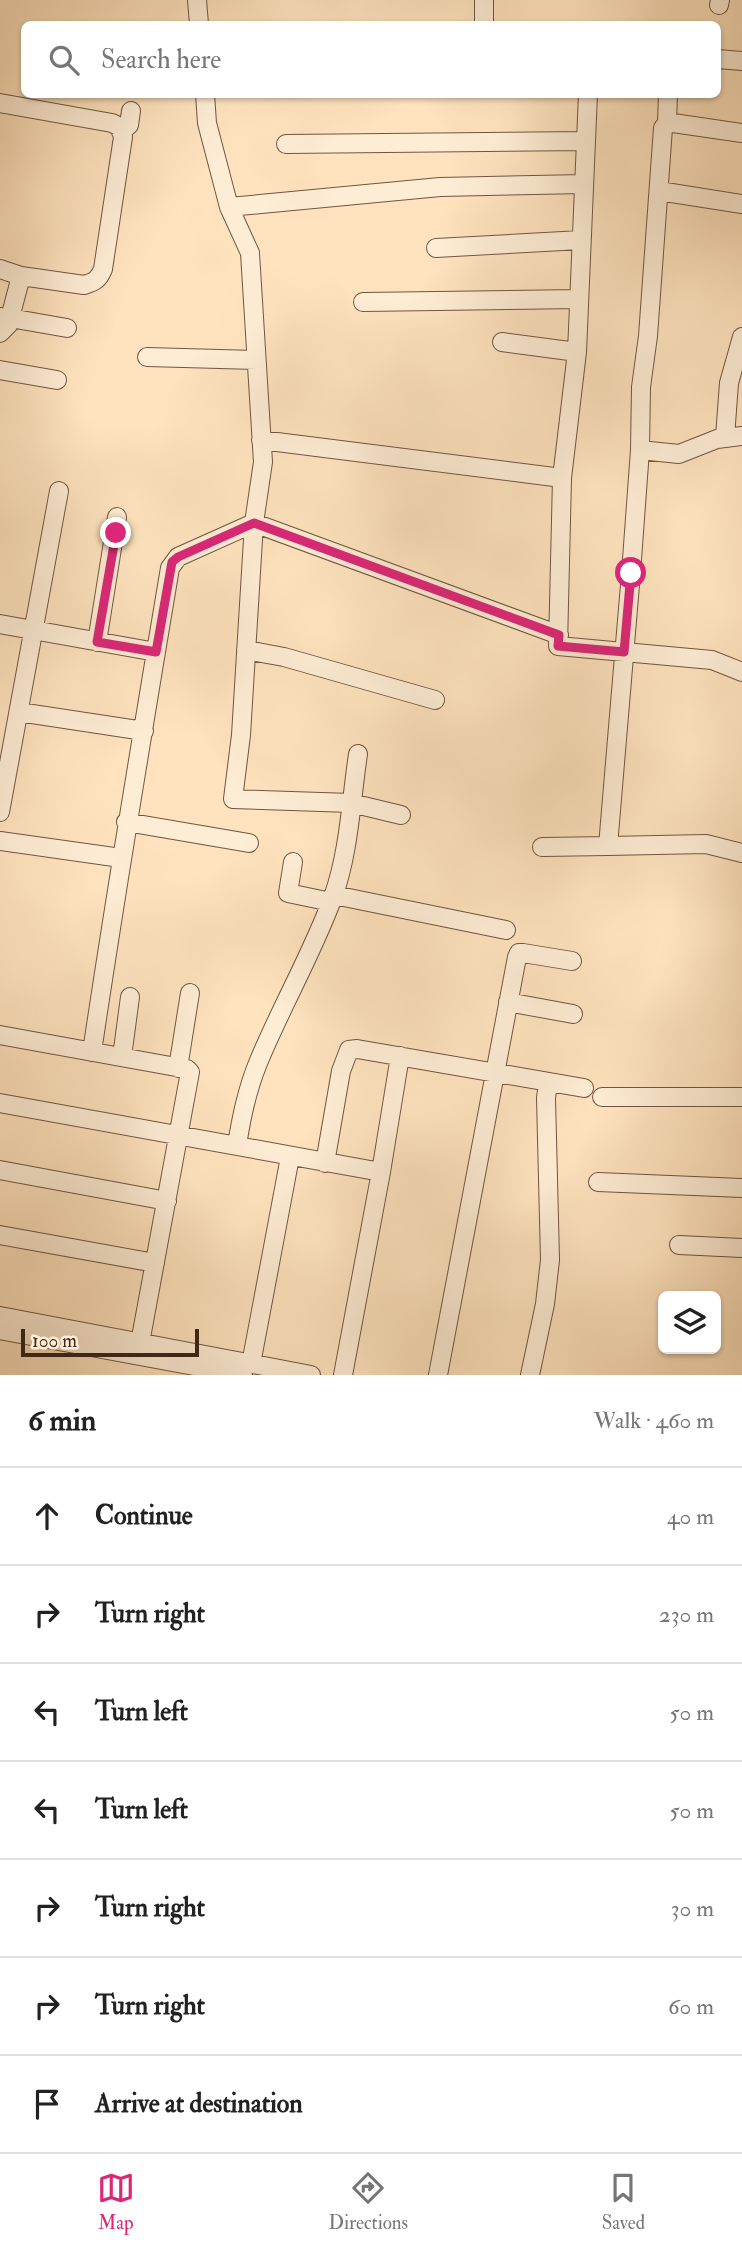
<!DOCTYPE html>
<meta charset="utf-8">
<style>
:root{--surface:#fff;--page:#f2f2f2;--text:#222;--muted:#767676;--line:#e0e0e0;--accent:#db2777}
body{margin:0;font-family:"IM FELL Double Pica",serif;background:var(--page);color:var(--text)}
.controls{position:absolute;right:21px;bottom:21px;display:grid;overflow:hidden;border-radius:10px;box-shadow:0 2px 5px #0004}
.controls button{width:63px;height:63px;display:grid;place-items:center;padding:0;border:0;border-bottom:2px solid var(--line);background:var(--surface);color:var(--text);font:35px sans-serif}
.scale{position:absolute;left:21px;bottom:18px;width:178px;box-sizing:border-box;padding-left:7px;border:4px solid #412717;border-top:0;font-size:19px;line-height:24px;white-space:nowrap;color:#412717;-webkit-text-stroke:5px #feedd5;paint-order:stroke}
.stop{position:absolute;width:21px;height:21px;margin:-16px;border:5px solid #db2777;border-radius:50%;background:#fff}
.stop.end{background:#db2777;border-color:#fff;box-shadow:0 2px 7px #0008}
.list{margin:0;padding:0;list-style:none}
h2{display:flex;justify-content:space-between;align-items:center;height:91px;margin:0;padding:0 28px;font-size:30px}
h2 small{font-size:23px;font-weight:400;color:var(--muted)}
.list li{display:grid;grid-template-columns:46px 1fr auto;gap:21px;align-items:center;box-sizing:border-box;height:98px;padding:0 28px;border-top:2px solid var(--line)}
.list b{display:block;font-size:26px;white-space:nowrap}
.list em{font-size:23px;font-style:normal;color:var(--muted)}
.icon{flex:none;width:38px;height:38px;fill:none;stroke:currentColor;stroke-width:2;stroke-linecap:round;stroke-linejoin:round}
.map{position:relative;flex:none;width:742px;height:1375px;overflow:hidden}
.search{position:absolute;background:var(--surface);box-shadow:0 2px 5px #0004;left:21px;right:21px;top:21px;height:77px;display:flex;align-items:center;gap:18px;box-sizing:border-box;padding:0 24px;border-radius:10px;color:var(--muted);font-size:26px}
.sheet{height:777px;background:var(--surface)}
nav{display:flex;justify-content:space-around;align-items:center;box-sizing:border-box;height:98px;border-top:2px solid var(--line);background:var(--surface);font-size:19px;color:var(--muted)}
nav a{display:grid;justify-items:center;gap:4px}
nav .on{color:var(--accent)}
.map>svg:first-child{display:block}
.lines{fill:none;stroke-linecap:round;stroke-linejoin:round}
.minor-casing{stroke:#705641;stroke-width:20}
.minor{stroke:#feedd5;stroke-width:18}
.route{stroke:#db2777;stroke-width:9}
</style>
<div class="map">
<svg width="742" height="1375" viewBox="0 0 742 1375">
<rect width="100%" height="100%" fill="#fee3be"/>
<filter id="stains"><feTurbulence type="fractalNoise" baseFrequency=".00286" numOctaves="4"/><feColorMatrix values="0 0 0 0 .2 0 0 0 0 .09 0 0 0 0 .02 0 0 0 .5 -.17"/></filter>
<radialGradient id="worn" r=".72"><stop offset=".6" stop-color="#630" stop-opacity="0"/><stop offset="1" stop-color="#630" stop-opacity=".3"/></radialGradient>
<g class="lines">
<g class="minor-casing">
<path id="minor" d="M197,0L199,24
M719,5L720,0
M484,24V0
M718,59L742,61
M205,94L207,123L229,207L250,253L263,462L254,523L241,735L233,799L351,803L401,815
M588,94L577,352L562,478L558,646L712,660L742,672
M0,103L112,123L120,127L123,137L103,269C99,279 95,282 84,285L21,276
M667,123L668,94
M121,132L129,125L131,111
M742,133L673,123H667L663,128L648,336L641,387L640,450L631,573L608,846L706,844L742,853
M286,144L585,141
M659,191L742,204
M229,207L440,187L584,184
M436,248L581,240
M0,269L21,276L10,318L0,317
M363,302L579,299
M0,333L8,325L10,318L67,328
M502,342L577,352
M147,357L256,360
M0,370L57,380
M725,437L729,383L742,337
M261,440L562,478
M640,450L679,454L717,439L742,436
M0,624L156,652
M97,642L117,517
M246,650L284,657L435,700
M19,712L144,731
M0,812L59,491
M126,822L249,843
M0,841L121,858
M542,847L608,846
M293,862L288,893L331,902
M334,895L506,930
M508,1002L573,1014
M0,1035L187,1069L190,1072L140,1343
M92,1052C116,890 143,729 170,568L178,557L254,523L559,635
M122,1057L130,997
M178,1068L190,993
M602,1097H742
M0,1103L381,1172
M237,1146C241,1118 247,1090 258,1063C281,1007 312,954 333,897C349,853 351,801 358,754
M325,1163L341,1071L349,1050L357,1049L584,1088
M0,1170L167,1201
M598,1182L742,1188
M0,1235L155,1263
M679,1245L742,1248
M0,1316L311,1375
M0,1330L243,1375
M251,1364L290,1157
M343,1375L381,1172L400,1056
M438,1375L517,957L519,953H523L572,961
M530,1375L545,1304L550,1260L546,1098L548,1083"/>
</g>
<use href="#minor" class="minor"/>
</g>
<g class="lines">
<path class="route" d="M116,533L97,642L156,652L172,562L178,557L254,523L559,635L558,646L624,652L631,573"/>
</g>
<rect width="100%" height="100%" filter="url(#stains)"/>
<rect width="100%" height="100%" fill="url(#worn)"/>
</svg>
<div class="controls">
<button><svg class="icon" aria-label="layers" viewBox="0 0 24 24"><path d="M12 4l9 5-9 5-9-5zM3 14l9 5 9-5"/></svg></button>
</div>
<div class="scale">100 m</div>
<div class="stop" style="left:631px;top:573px"></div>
<div class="stop end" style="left:116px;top:533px"></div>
<div class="search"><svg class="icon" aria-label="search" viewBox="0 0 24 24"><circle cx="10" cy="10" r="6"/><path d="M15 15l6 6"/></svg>Search here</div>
</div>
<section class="sheet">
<h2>6 min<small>Walk · 460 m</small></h2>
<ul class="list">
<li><svg class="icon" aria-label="ahead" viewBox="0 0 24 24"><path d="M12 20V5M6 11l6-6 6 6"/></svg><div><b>Continue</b></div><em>40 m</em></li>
<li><svg class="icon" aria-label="right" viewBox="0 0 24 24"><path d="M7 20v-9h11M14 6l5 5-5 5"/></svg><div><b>Turn right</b></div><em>230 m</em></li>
<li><svg class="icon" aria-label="left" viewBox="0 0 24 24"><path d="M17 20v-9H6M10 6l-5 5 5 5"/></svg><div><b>Turn left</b></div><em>50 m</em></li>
<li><svg class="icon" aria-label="left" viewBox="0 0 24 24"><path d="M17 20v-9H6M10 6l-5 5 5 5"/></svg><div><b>Turn left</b></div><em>50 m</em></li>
<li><svg class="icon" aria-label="right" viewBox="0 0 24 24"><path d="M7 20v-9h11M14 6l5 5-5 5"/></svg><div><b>Turn right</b></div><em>30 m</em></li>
<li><svg class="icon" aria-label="right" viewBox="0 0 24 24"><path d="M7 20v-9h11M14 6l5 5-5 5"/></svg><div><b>Turn right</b></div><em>60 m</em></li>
<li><svg class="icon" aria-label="arrive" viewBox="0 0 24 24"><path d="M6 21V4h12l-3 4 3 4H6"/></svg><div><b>Arrive at destination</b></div></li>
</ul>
</section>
<nav>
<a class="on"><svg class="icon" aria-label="map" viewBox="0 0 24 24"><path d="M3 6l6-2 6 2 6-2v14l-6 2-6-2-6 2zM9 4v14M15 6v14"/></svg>Map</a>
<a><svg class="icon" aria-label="directions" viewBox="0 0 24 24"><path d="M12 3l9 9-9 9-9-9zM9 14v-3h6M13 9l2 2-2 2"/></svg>Directions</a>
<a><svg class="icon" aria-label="saved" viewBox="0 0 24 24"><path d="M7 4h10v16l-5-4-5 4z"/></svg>Saved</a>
</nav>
